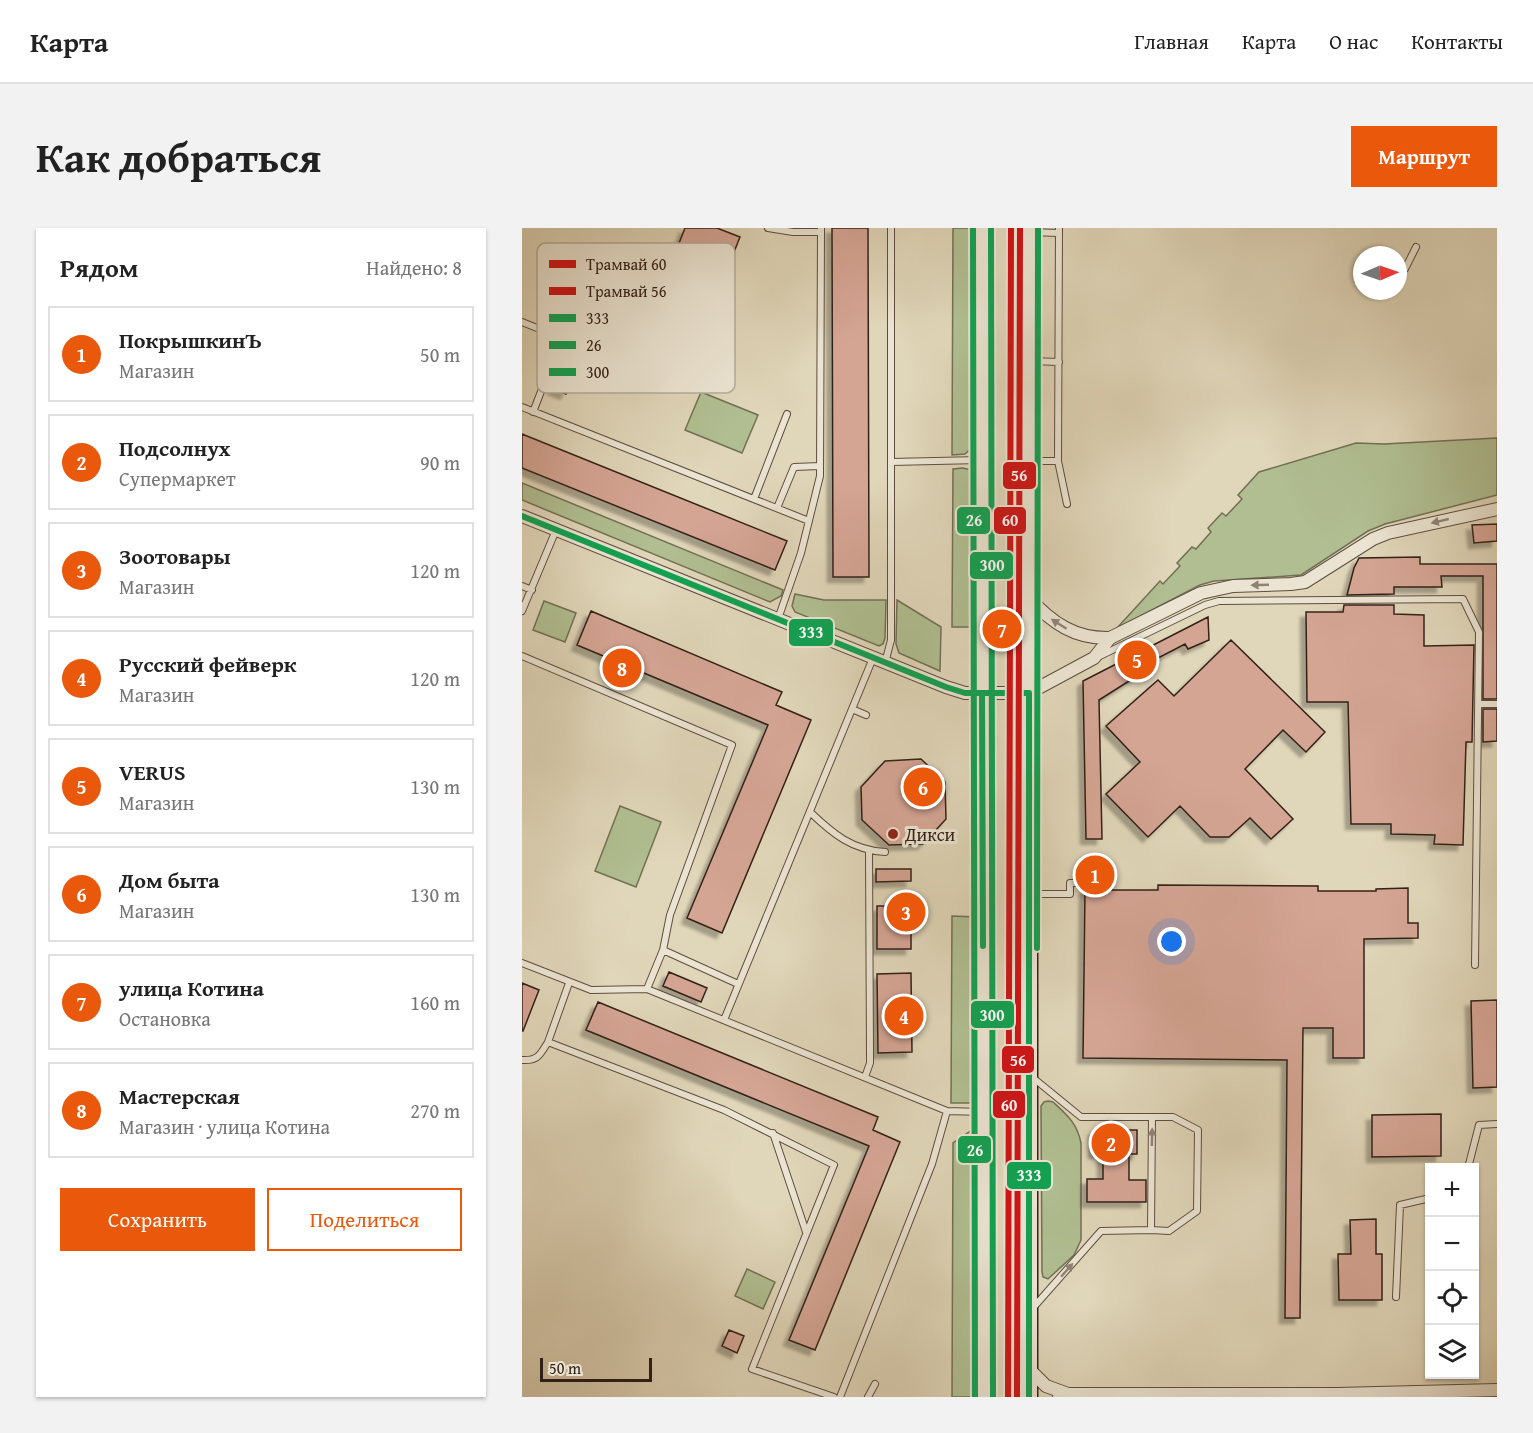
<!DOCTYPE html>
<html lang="ru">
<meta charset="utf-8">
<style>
:root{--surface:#fff;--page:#f2f2f2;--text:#222;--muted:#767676;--line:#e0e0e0;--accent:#ea580c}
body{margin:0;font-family:"Gentium Book Plus",serif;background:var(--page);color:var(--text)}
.controls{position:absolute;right:18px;bottom:18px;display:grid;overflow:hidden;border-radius:0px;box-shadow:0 2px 4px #0004}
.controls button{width:54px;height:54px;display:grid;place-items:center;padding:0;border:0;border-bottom:2px solid var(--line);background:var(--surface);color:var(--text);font:30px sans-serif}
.compass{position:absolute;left:831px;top:18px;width:54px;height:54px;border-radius:50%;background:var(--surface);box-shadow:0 2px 4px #0004;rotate:88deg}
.scale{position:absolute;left:18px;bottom:15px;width:112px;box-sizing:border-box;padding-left:6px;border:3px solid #332118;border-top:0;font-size:16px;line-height:21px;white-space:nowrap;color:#332118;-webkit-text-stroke:4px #ebe4d2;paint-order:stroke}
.you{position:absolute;left:650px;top:714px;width:21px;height:21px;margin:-15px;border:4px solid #fff;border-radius:50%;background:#1a73e8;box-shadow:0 0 0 9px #1a73e833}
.badge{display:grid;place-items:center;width:39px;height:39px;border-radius:50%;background:var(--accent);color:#fff;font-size:20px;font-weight:700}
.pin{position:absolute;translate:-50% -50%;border:3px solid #fff;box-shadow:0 2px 6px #0006}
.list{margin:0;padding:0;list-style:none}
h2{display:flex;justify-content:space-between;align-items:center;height:78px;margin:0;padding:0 24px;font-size:26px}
h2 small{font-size:20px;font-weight:400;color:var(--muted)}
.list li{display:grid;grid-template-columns:39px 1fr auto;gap:18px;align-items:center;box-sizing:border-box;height:96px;margin:0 12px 12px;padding:0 12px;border:2px solid var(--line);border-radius:0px}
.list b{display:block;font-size:22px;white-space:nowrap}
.list p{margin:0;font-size:20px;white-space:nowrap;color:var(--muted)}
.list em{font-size:20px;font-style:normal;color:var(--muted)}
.actions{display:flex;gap:12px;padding:18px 24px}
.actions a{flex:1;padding:14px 0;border:2px solid var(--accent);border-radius:0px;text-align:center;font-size:21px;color:var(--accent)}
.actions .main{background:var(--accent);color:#fff}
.icon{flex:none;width:33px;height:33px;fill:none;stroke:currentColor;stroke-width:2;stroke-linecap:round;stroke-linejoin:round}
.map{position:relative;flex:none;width:975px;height:1169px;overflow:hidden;border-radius:0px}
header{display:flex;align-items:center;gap:36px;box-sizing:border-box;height:84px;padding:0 30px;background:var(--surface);border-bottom:2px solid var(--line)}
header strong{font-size:28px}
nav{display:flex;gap:33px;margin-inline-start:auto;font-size:21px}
.intro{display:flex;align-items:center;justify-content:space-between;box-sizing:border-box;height:144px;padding:0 36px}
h1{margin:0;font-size:42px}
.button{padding:15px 27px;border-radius:0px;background:var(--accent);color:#fff;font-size:21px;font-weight:700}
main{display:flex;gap:36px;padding:0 36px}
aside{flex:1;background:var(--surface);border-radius:0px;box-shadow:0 2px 4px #0004}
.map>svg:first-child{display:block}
.green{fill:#b0be91;stroke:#727054;stroke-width:1.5}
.building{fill:#d5a594;stroke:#332118;stroke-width:1.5;filter:url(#shadow)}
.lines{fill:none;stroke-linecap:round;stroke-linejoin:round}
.lane-casing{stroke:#5e4e40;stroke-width:8}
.street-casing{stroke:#5e4e40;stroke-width:14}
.secondary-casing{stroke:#332118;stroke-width:19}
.lane{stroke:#ebe4d2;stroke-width:6}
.street{stroke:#ebe4d2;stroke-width:12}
.secondary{stroke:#ebe4d2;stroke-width:16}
.bus-1-casing{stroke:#ebe4d2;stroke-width:10}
.bus-2-casing{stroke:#ebe4d2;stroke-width:10}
.bus-3-casing{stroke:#ebe4d2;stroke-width:10}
.bus-1{stroke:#12a152;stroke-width:6}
.bus-2{stroke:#12a152;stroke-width:6}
.bus-3{stroke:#12a152;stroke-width:6}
.tram-1-casing{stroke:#ebe4d2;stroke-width:10}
.tram-2-casing{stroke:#ebe4d2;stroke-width:10}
.tram-1{stroke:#ce1417;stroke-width:6}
.tram-2{stroke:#ce1417;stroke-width:6}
.oneway{fill:#8f8275}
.poi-dot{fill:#8f2418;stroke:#ebe4d2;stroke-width:2}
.labels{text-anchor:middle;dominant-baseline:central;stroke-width:6;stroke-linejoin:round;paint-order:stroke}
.poi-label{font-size:18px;fill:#332118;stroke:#ebe4d2;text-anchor:start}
.key{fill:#ebe4d2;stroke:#b4aa9a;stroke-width:1.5}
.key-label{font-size:16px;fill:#332118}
.line-badge{stroke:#ebe4d2;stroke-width:2}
.badge-label{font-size:16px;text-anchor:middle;font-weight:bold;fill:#fff}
</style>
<header>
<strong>Карта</strong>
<nav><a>Главная</a><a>Карта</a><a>О нас</a><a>Контакты</a></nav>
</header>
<div class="intro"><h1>Как добраться</h1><a class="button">Маршрут</a></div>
<main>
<aside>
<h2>Рядом<small>Найдено: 8</small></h2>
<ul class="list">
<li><span class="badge">1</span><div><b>ПокрышкинЪ</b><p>Магазин</p></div><em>50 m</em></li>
<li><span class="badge">2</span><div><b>Подсолнух</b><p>Супермаркет</p></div><em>90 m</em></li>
<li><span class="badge">3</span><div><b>Зоотовары</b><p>Магазин</p></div><em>120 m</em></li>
<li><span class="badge">4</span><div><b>Русский фейверк</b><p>Магазин</p></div><em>120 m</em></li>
<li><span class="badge">5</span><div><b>VERUS</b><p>Магазин</p></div><em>130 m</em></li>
<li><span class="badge">6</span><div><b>Дом быта</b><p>Магазин</p></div><em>130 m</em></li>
<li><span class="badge">7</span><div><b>улица Котина</b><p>Остановка</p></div><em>160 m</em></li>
<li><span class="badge">8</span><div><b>Мастерская</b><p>Магазин · улица Котина</p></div><em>270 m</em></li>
</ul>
<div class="actions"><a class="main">Сохранить</a><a>Поделиться</a></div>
</aside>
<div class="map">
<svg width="975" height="1169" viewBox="0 0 975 1169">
<defs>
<filter id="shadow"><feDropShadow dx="-5.5" dy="5.5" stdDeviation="1.5" flood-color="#0004"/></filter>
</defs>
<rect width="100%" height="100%" fill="#e0d6b9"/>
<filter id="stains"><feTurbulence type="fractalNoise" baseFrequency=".00333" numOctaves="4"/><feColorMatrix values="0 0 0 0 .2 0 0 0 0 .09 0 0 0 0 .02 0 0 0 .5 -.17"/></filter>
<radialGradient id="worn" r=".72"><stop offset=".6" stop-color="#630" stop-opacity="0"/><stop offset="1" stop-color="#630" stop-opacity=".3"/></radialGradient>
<path class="green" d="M431,0H453V217L443,226L430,227Z
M179,164L236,187L220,225L163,202Z
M975,210V267L863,296L846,303L779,347L692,353L678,357L595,400L638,353L641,356L658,338L655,335L670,319L674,321L689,304L686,300L700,285L704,288L720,271L716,267L737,244L834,215L862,216Z
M441,240L453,243V399H430L431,241Z
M0,255L261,362L259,368L248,374L0,272Z
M273,366L302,372H364L363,410L361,416L357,418L273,384L270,378Z
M375,372L419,399L418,443L377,425L374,416Z
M22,373L54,385L43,414L11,402Z
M98,578L139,594L114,659L73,643Z
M430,688L454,689L453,875H429Z
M526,873L531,874C545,887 555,895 559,915V1012L552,1027L526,1051L521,1049L520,1044L519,878L522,874Z
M453,900V1169H430L431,915Z
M225,1041L253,1054L241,1081L213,1068Z"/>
<path class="building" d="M163,0H195L218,9L200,54L176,45L166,70L159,67L154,80L134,71L139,59L126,53L137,27L150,33Z
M310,0H346L347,349H311Z
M37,146L50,151L44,166L31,161Z
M0,206L265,313L253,342L0,240Z
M975,296V313L952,315L950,297Z
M898,329V336H975V471H961V348H919L920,359H872V366L825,367L832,340L837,330Z
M822,377H872V386L902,387V418L952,417L950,514H944L941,617L912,616L913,607L869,606V596H829L826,474H785L784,384H821Z
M69,383L260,464L254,477L289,492L200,705L165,690L246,497L55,417Z
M686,389L687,412L666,421L663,416L632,432L634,436L577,472L580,611H564L561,453Z
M709,412L803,504L784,524L761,502L723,541L771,591L749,611L728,590L707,609H688L658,578L626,609L584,566L618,534L584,498L636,452L652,468Z
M961,481H975V513L961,514Z
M399,531L423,554L424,591L401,616L367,617L340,592L339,559L363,533Z
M564,639H582V662H636V657L796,658V663H854V661L886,660V695H896V710L842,711V830H811V800H781L778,1090H763L765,832L561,830L563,662L570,656L569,652L565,650Z
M354,641H389V653L354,654Z
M355,678H389V721H355Z
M147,744L185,760L179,774L141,758Z
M389,745L390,824L356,825L355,746Z
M0,755L17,762L1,803H0Z
M975,772V859L951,860L949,773Z
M76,774L356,889L351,902L378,914L293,1122L267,1112L347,918L64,802Z
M919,886V928L850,929V887Z
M572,902H615V926H607V952H624V974H565V951H581V925H572Z
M854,991V1026H860V1072H817L816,1026H829L828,992Z
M207,1102L222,1108L215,1125L200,1118Z"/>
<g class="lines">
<g class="lane-casing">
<path id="lane" d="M246,0L271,4H299
M537,0L536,233L545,276
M508,4L537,5
M883,41L894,19
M0,94L40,110L11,184
M508,133L537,134
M0,179L287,293
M507,233H536
M369,234L458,232
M232,271L265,186
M255,280L272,239L298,238
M0,358L10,362
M0,383L34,302
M256,391L279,325L298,248L299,0
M0,428L210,517L148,687L141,722L125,761
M578,428L683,377L697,373L941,371L957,404L953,737
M363,435L369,412V0
M956,476H975
M330,481L344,487
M288,584C311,606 330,622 363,624
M510,666H548V655H565
M141,722L216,756
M0,735L69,762L125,761L425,883L461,884
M202,792L351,430
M26,814L47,755
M0,832C16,833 18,827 26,814L202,882L312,937L230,1141L312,1169
M343,849L348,835V827L347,623
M510,849L559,889H630L629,1002L579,1003L510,1081
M251,905L284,1004
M946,940L957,897L975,896
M629,1002L647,1003L675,983L676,902L651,889H630
M874,1069L878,977L908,970
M318,1169L410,936L425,883
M346,1169L353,1156"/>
</g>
<g class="street-casing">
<path id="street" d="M0,288L424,459L443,465H507L572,430L588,410
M507,370C530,395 553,411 588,410L679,365L711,358L769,356L783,354L851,311L866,305L975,281
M506,1140L524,1158L546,1166
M537,1169L547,1166H815L975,1162"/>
</g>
<g class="secondary-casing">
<path id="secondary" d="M460,0L462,1169
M507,1169V0"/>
</g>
<use href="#lane" class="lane"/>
<use href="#street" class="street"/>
<use href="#secondary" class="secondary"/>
<g class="bus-1-casing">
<path id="bus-1" d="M0,288L424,459L443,465H507V1169
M460,466L461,718"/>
</g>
<g class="bus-2-casing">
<path id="bus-2" d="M451,0L453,1169
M515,720L516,0"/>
</g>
<g class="bus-3-casing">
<path id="bus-3" d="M469,0L471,1169
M497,720L498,0"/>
</g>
<use href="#bus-1" class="bus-1"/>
<use href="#bus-2" class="bus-2"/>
<use href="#bus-3" class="bus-3"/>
<g class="tram-1-casing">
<path id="tram-1" d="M486,1169L489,0"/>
</g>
<g class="tram-2-casing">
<path id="tram-2" d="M495,1169L498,0"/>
</g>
<use href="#tram-1" class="tram-1"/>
<use href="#tram-2" class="tram-2"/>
</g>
<defs><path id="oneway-solid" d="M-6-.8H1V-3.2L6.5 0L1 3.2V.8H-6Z" transform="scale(1.5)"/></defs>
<g class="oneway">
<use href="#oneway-solid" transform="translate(918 293) rotate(167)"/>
<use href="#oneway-solid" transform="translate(738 357) rotate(178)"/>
<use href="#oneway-solid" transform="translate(537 396) rotate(-148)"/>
<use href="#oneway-solid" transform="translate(630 909) rotate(-89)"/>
<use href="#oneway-solid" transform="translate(545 1042) rotate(-49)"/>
</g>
<circle class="poi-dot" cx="371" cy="606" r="6"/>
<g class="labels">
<g class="poi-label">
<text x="383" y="606">Дикси</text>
</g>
</g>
<rect x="15" y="15" width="198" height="150" rx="9" class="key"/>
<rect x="27" y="32" width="27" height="8" fill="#ce1417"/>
<rect x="27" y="59" width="27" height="8" fill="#ce1417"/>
<rect x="27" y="86" width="27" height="8" fill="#12a152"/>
<rect x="27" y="113" width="27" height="8" fill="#12a152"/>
<rect x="27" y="140" width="27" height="8" fill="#12a152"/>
<g class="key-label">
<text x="64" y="42">Трамвай 60</text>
<text x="64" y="69">Трамвай 56</text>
<text x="64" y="96">333</text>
<text x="64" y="123">26</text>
<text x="64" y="150">300</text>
</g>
<g class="line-badge">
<rect x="480" y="233" width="35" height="29" rx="6" fill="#ce1417"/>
<rect x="434" y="278" width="35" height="29" rx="6" fill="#12a152"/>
<rect x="471" y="278" width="34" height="29" rx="6" fill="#ce1417"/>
<rect x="447" y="323" width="45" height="29" rx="6" fill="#12a152"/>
<rect x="266" y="390" width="46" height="29" rx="6" fill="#12a152"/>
<rect x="448" y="772" width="45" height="29" rx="6" fill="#12a152"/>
<rect x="479" y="817" width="34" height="29" rx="6" fill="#ce1417"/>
<rect x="470" y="862" width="34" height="29" rx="6" fill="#ce1417"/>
<rect x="435" y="907" width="35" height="29" rx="6" fill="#12a152"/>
<rect x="484" y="933" width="46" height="29" rx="6" fill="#12a152"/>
</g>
<g class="badge-label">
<text x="497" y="253">56</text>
<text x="452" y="298">26</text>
<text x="488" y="298">60</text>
<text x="470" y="343">300</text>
<text x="289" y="410">333</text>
<text x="470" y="793">300</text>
<text x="496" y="838">56</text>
<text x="487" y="883">60</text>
<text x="453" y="928">26</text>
<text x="507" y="953">333</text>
</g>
<rect width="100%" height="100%" filter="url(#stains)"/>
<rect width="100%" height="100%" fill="url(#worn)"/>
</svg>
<div class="controls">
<button>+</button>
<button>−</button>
<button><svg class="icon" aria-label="locate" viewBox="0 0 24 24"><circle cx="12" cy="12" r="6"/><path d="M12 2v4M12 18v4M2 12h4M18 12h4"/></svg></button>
<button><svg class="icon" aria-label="layers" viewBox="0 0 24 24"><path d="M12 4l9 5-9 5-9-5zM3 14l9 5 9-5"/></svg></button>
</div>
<svg class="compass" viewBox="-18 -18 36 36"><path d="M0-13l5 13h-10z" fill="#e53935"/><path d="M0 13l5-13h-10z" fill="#767676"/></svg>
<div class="scale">50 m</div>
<div class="you"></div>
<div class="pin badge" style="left:573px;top:647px">1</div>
<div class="pin badge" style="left:589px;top:915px">2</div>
<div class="pin badge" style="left:384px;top:684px">3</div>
<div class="pin badge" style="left:382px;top:788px">4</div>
<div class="pin badge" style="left:615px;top:432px">5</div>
<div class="pin badge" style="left:401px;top:559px">6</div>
<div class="pin badge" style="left:480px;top:401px">7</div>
<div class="pin badge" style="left:100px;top:440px">8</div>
</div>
</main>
